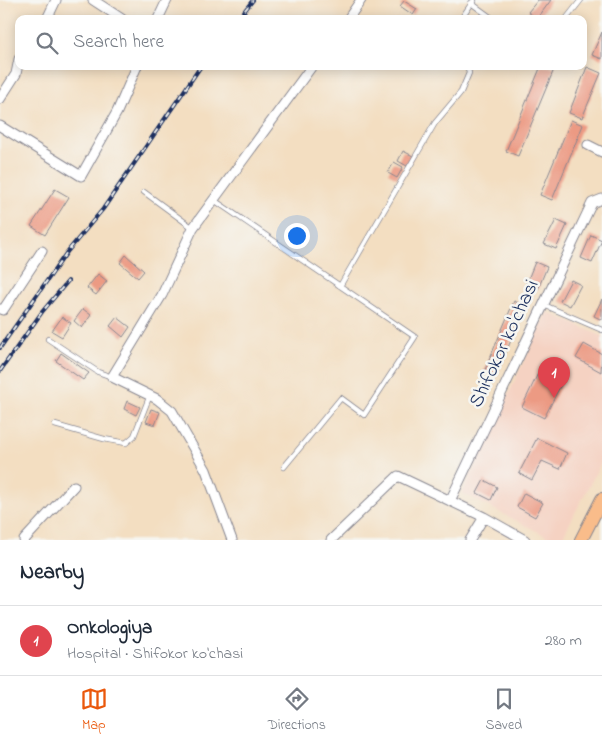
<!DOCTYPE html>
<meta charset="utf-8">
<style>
:root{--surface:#fff;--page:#f6f6f7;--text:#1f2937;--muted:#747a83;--line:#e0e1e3;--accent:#ea580c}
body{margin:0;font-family:"Indie Flower",sans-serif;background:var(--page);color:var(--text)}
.you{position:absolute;left:296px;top:235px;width:18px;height:18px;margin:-12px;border:4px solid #fff;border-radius:50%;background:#1a73e8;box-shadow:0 0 0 8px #1a73e833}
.badge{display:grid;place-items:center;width:32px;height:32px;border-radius:50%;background:var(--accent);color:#fff;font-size:16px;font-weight:700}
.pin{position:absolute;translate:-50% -41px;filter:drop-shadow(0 1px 2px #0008)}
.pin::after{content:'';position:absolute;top:26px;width:18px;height:15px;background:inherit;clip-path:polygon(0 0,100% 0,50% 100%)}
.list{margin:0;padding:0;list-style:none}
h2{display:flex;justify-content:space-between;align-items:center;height:65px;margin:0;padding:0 20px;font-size:21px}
h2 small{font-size:16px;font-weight:400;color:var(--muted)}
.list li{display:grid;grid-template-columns:32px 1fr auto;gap:15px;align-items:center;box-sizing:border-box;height:70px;padding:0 20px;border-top:1px solid var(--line)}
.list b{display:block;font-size:19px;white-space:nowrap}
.list p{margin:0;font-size:16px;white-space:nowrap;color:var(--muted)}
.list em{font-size:16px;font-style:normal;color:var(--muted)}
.icon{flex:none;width:28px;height:28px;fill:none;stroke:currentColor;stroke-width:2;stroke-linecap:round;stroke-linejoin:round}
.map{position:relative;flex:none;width:602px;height:540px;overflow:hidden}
.search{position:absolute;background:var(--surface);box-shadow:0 2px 12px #0003;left:15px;right:15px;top:15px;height:55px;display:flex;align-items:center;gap:12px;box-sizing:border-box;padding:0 18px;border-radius:10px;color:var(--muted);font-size:19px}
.sheet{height:135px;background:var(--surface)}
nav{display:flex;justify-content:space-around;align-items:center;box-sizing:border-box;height:70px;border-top:1px solid var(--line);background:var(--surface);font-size:14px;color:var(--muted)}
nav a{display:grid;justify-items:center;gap:2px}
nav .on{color:var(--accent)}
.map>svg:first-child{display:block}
.built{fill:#f5d2c2}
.building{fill:#ec9a83}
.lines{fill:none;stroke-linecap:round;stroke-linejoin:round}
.service-casing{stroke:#878690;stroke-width:6}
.minor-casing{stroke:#878690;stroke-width:11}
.primary-casing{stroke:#878690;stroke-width:14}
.service{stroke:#fff;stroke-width:4.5}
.minor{stroke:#fff;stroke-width:9}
.primary{stroke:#f9bc8a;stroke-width:12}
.rail-casing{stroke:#1b2f5e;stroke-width:4}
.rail{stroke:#f6f6f2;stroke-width:2;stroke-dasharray:5.5;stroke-linecap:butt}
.labels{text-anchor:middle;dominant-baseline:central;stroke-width:5;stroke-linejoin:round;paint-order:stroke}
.street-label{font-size:20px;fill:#1b2f5e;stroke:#f6f6f2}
</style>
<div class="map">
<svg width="602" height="540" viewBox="0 0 602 540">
<rect width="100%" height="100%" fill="#f6f6f2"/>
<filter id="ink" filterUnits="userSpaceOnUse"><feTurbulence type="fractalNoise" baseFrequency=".02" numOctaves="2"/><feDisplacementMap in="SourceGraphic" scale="10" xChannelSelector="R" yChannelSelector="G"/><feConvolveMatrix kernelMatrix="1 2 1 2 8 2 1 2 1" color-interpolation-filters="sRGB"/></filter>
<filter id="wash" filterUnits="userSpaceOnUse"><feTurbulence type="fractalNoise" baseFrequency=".0096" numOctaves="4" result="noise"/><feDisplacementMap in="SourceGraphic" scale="20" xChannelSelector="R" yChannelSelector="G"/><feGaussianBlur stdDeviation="1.12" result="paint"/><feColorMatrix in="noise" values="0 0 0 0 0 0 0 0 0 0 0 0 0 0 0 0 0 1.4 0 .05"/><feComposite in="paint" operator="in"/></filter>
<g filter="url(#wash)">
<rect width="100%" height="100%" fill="#f3dec1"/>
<path class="built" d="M547,312L602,336V461L561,540H554L462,493Z"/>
<g id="blocks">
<path class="building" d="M538,0H551L537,19L528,12Z
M404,1L417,9L413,15L400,6Z
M602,32V59L592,55Z
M541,66L555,67L518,156L506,151Z
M587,67L601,73L582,118L569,113Z
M571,120L583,125L552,200L540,195Z
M403,151L413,156L407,166L398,161Z
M394,162L403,167L397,178L388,173Z
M55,189L69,197L45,235L31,226Z
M556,220L567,225L556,249L544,244Z
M591,235L602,240L592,263L581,258Z
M126,255L144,271L138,278L120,263Z
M535,262L547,267L538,289L526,284Z
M98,274L107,281L96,295L87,288Z
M571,280L581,285L570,306L560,301Z
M602,299V320L594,316Z
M514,301L525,306L496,377L484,372Z
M83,309L91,315L82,328L74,321Z
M62,317L71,323L62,337L52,331Z
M117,317L130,327L123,337L110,326Z
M584,344L602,354L601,372L576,358Z
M61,353L89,373L83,380L56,361Z
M542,365L565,377L544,418L522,407Z
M127,401L140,407L136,415L124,409Z
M151,409L160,412L155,425L146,422Z
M537,438L567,453L560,469L542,461L532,480L519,473Z
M484,480L497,487L491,500L477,493Z
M524,493L543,503L535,517L517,507Z"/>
</g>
</g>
<g filter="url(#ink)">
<use href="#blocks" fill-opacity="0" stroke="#878690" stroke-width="1"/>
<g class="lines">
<g class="service-casing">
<path id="service" d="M471,3L493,19
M461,19L474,0
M566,19L581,0
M144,192L193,228
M214,200L415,337L364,415L341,398L284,467
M340,286L435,123L461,92L469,73L467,66
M544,305L602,330
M48,339L98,372L112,377
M55,425L104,439L126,443L134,436L150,395"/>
</g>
<g class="minor-casing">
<path id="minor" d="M93,0L122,19
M47,19L56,0
M158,19L167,0
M348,19L361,0
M0,99L16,74L19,59
M0,126L81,176L117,112L137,66
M588,145L602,152
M0,309L3,310L42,251
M450,501L592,203L602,199
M24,540L74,486
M232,540L206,470L172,411L157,399L112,377L162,295L193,228L312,66
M331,540L398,476L484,517L525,540
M470,540L484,517"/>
</g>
<g class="primary-casing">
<path id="primary" d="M581,540L602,499"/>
</g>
<use href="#service" class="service"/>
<use href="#minor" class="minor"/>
<use href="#primary" class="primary"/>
<g class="rail-casing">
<path id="rail" d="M238,19L253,0
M0,348L67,252L103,209L201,66
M0,371L42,312L68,281"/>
</g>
<use href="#rail" class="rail"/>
</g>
</g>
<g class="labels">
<g class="street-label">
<text transform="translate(505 344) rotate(-65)">Shifokor ko'chasi</text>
</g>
</g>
</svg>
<div class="you"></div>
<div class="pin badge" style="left:554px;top:398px;background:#e0444e">1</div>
<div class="search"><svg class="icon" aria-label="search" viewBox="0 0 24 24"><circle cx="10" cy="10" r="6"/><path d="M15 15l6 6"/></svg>Search here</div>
</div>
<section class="sheet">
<h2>Nearby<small></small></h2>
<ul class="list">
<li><span class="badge" style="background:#e0444e">1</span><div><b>Onkologiya</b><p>Hospital · Shifokor ko'chasi</p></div><em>280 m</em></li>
</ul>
</section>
<nav>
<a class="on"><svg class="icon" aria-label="map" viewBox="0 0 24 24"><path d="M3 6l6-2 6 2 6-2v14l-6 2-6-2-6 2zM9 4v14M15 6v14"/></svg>Map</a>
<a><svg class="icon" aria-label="directions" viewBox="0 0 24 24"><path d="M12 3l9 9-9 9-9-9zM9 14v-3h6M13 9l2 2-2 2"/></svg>Directions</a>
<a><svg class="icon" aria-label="saved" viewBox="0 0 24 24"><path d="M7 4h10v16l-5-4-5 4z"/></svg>Saved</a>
</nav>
